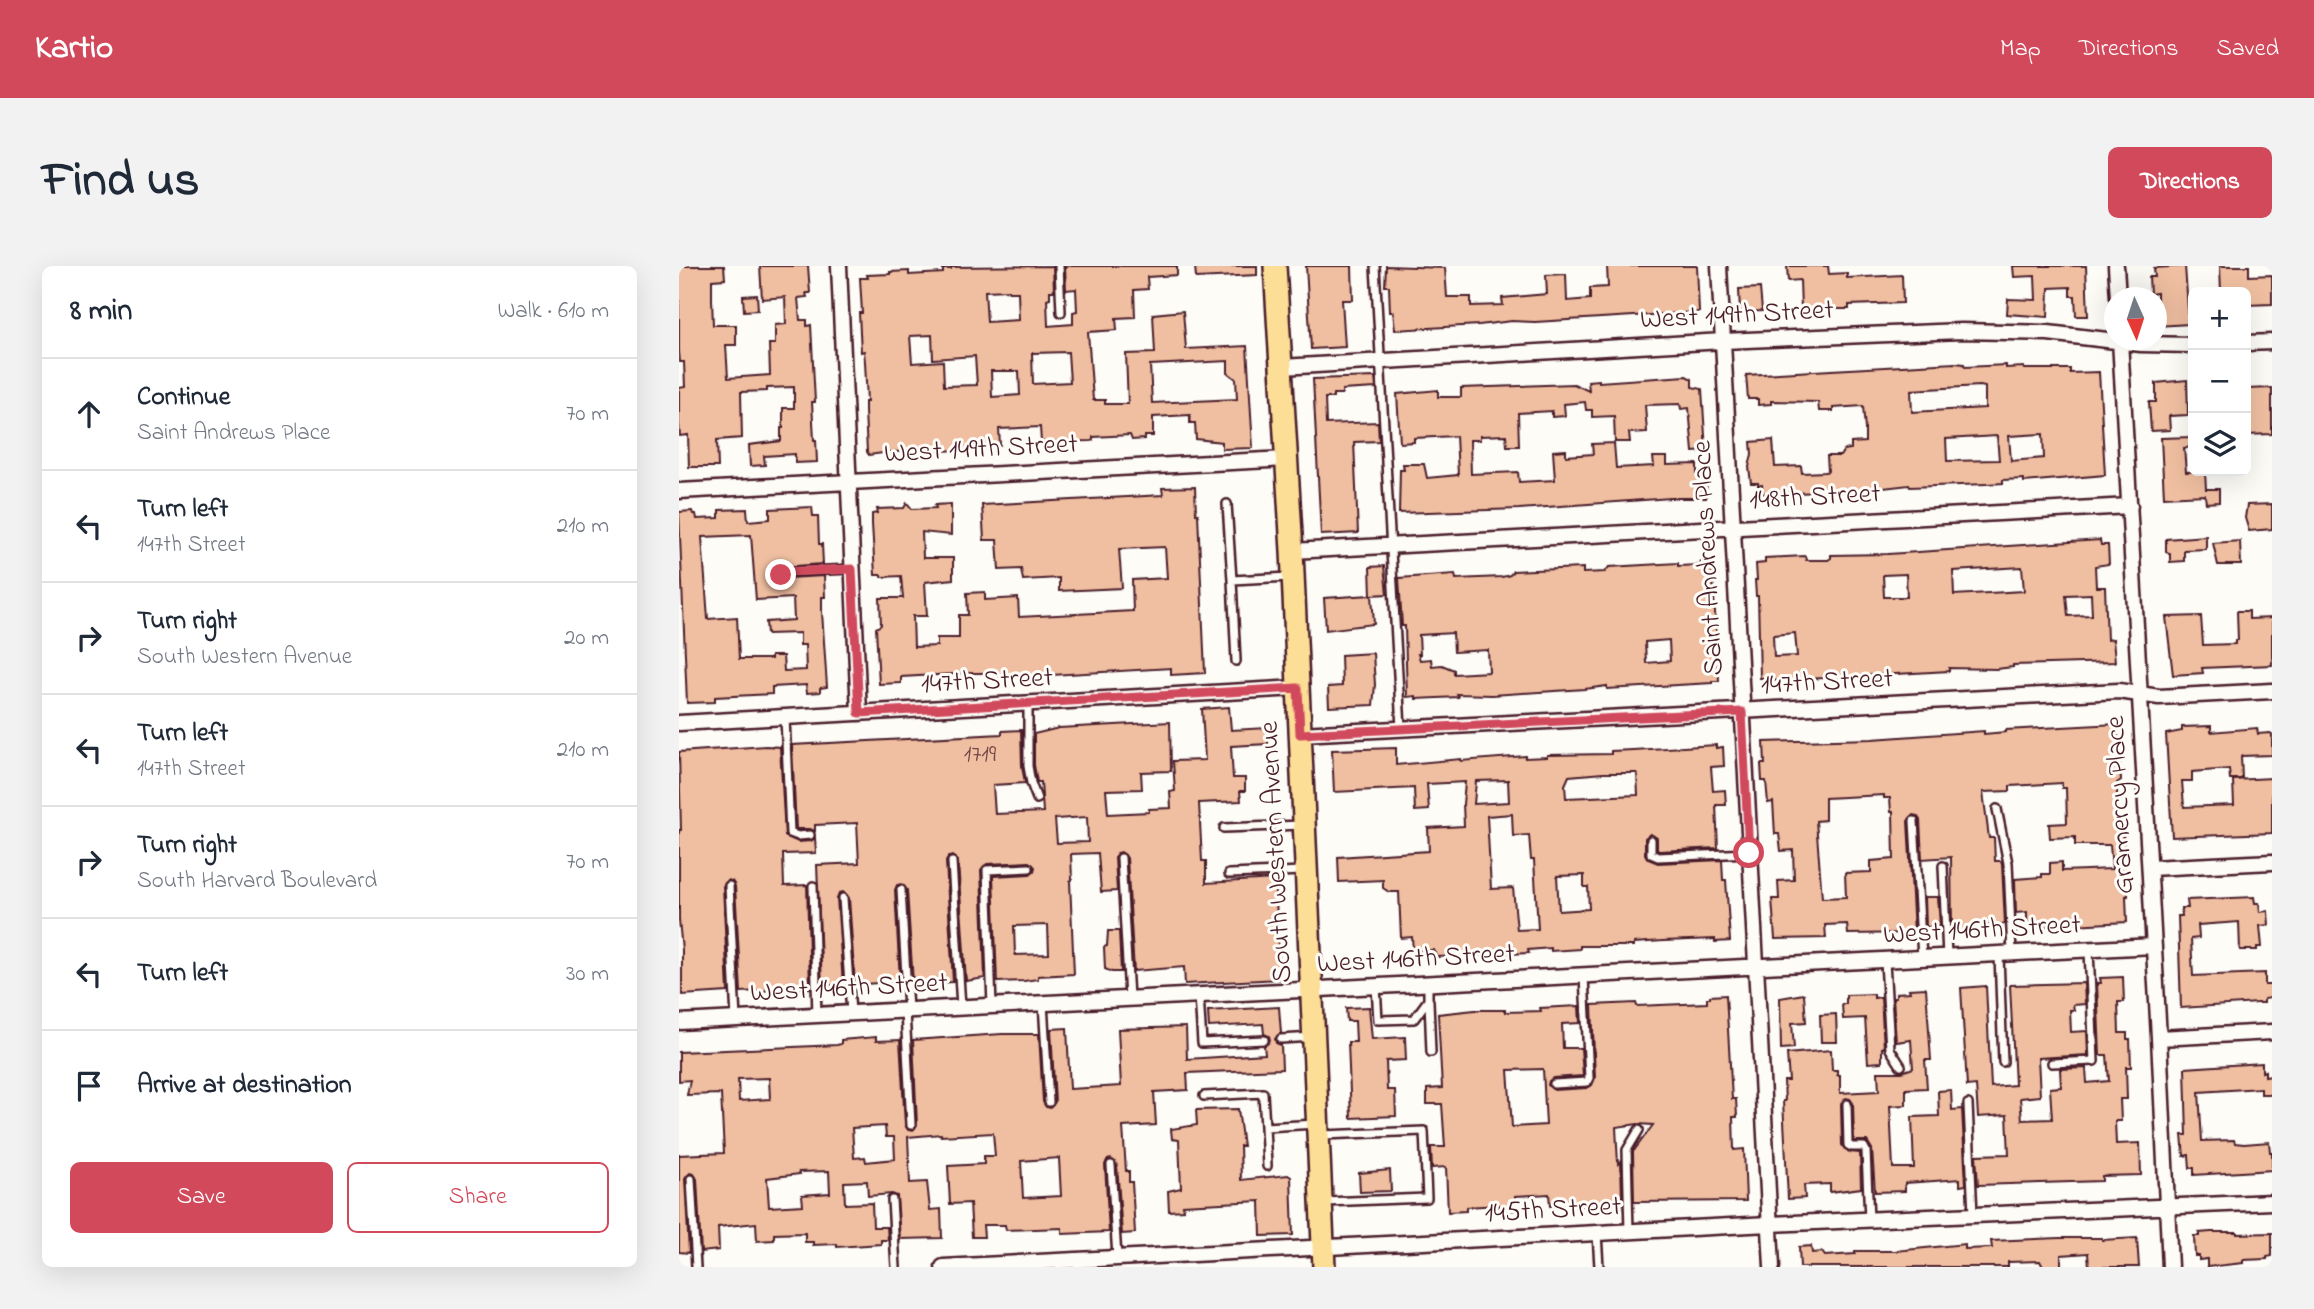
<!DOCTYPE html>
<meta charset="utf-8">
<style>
:root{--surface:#fff;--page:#f2f2f3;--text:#1f2937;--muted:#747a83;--line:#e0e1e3;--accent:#d1495b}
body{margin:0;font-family:"Indie Flower",sans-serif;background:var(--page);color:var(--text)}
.controls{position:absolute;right:21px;top:21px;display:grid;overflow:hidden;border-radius:10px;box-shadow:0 7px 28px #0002}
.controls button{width:63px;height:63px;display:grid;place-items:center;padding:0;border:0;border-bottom:2px solid var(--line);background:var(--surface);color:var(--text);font:35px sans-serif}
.compass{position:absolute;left:1425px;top:21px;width:63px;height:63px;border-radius:50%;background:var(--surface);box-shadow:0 7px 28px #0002;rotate:177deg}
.stop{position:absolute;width:21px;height:21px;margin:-16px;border:5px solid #d1495b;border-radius:50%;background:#fff}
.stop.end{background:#d1495b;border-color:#fff;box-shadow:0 2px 7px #0008}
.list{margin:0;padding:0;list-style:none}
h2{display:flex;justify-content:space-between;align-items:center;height:91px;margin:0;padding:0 28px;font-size:30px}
h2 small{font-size:23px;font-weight:400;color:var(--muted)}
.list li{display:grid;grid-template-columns:46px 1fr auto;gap:21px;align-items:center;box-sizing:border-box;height:112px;padding:0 28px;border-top:2px solid var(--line)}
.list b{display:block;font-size:26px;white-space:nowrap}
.list p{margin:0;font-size:23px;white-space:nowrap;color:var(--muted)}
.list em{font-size:23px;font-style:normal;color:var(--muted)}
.actions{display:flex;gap:14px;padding:21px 28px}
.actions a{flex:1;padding:16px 0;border:2px solid var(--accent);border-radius:10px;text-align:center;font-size:24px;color:var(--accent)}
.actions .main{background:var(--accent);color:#fff}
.icon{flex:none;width:38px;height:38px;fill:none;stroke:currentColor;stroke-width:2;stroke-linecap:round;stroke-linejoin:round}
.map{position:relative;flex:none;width:1593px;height:1001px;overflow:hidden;border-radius:10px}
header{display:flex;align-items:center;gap:42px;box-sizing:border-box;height:98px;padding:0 35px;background:var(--accent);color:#fff}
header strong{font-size:33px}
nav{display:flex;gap:38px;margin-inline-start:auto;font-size:24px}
.intro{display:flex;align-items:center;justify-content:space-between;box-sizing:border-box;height:168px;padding:0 42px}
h1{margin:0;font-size:49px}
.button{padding:18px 32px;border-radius:10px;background:var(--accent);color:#fff;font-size:24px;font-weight:700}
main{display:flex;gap:42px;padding:0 42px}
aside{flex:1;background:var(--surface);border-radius:10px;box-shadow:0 7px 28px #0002}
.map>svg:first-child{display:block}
.building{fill:#f0bfa1;stroke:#4a1f2b;stroke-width:2;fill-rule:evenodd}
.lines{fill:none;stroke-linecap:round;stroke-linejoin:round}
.lane-casing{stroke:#4a1f2b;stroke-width:12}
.street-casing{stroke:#4a1f2b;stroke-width:19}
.primary-casing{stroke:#4a1f2b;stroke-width:26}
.lane{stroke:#fdfcf7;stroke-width:7}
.street{stroke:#fdfcf7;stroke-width:14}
.primary{stroke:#fcde96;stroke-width:21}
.route{stroke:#d1495b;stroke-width:9}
.labels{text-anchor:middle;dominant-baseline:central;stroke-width:6;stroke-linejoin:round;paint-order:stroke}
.number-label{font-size:24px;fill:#744748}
.street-label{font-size:28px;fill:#4a1f2b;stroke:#fdfcf7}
</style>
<header>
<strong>Kartio</strong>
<nav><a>Map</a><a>Directions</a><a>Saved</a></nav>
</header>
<div class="intro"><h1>Find us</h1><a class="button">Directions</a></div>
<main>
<aside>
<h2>8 min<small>Walk · 610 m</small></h2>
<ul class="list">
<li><svg class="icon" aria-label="ahead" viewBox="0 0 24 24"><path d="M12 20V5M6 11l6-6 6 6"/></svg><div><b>Continue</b><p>Saint Andrews Place</p></div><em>70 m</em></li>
<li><svg class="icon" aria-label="left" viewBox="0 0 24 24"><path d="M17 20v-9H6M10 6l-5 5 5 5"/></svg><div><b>Turn left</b><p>147th Street</p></div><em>210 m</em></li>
<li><svg class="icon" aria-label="right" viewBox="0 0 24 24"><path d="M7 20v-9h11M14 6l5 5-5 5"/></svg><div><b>Turn right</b><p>South Western Avenue</p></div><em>20 m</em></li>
<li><svg class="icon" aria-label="left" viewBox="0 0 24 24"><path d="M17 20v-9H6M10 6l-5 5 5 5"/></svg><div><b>Turn left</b><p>147th Street</p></div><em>210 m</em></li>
<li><svg class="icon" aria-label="right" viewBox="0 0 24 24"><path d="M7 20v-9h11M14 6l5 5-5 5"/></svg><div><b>Turn right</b><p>South Harvard Boulevard</p></div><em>70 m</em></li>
<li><svg class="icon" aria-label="left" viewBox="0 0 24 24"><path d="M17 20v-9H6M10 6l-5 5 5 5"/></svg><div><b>Turn left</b></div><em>30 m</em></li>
<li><svg class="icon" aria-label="arrive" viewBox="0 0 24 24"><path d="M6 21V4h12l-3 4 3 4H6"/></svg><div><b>Arrive at destination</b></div></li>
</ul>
<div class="actions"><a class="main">Save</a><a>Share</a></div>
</aside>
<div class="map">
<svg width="1593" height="1001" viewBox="0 0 1593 1001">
<rect width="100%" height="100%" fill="#fdfcf7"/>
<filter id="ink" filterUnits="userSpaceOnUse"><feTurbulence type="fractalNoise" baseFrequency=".0143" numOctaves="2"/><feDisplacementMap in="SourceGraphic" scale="14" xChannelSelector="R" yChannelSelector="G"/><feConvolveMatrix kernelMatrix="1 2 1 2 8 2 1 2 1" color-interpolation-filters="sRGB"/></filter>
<g filter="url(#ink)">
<path class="building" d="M0,0H45L46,13L33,14V33L34,59H57V79H47L49,112L91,109L90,78H96V59L107,58L106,31L83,33L81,0H129L131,27H127L128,31L119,32L121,54H128V60L132,59L136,136H133L135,174H137L138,196L116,197V188L85,190L86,199L71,200L70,179L102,175V162H104V142H115V121L88,122V125L62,126L63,172L38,174L39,201H10L9,169L1,170L0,158V122L6,121L5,96H1L0,85Z
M374,0L375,25H371V32L368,33L369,60L394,58V46L398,45L397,23L387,24L386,0H498V9L468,11L469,23L455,24L456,51L437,52L438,64L409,66L414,134H426V138H449L447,88L476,87L474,48L504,45L507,83L568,80L574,182L543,183V176L517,173L516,157H511V149L474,151V170H466V173L453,174L451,169L414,171V174L412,175L362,176L361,161L320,163L321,179L292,181V184L211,186L190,189L188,186L186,145V136H188L186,96L185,85L182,86L180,47H183L181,12H189L188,9L211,8V6L230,5V9L264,7V3H272V1ZM330,24V26H339L340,54L308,56L306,25ZM253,69L254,93L296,90L298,119L265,120L264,95L233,97L231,70ZM389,86L391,116L354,118L353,87ZM549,95V107L557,113L558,133L473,137L471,99ZM312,105H340L341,129L313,131Z
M516,0H578V9L517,12Z
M627,0H673L674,34H663L666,81L632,83Z
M707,0L766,2L768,31H792V40L824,39L823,32L868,28L867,9L887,8L888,35L911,33V22L929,21L928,0H1018L1020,46L856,56L833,55L800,59L716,64L714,46H711L710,20H706Z
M1108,0H1149L1150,8L1168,7V12L1223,9L1224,37L1170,39V43H1155V41L1134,42L1131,45L1127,41L1122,42L1121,14L1109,15Z
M1334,0H1407L1409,50H1397L1396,30H1391V21L1370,22L1369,51L1328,48L1329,33L1357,34L1356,10L1335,11Z
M1506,0L1510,58L1478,60V27L1471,28L1470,11H1476L1475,2Z
M1541,0H1570V10L1593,9V38L1567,39V26H1542Z
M1081,22L1083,45L1061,46L1060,23Z
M78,29L79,44L65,45L64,30Z
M1276,97L1285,98L1286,101L1327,99V102L1345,101V103H1391V107L1420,106L1426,209L1345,216V213L1324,214V217L1307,218L1231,221L1230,219L1178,225L1084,228L1083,219L1079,220V217H1072L1070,201L1073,188L1072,176L1094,174L1096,201L1122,200L1123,207L1146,206L1149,205L1148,190H1161L1165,184L1172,183V177L1186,176V163L1184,140L1154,142V145H1140L1139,136L1092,135V138L1079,139V133H1069L1067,109ZM1301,120L1306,121V142L1233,146L1232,124ZM1364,168L1365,192L1332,195L1330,170ZM1318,170L1320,194L1268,195L1267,173Z
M1007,110L1013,113V121L1023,123L1027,185L1014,186L1010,142L1002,143L1001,138L966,139L968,166L950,167L951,176H936L935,150L913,151V144H907L906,136L885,138L886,150L873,151V145L839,147L840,180H828L827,169L801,170V174H791L792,208L839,206L840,216L876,214L874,185L887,184V190L914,188L913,178L935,177L937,202L975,200L974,191H988V199L1018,198V208L1028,207L1027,232H992L840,243L720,247L721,204H725L724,198H745L748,212L779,209L777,170L735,172V176L721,177L718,128L759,124V131H782V122L895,118L910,125L909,115L920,114V116Z
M696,111L697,122L663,124V128H654V132H646L647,158L699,156L700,175L675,176L679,267L642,269L634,113Z
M1508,114L1509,149L1490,150L1491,164L1472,165L1470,136H1477V117Z
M1593,122V168L1567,169V123Z
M1514,171V181L1505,182L1507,206L1526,205L1527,223H1540V236L1527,237L1526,229L1485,231L1482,172Z
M516,221L517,248H519L526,407L492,409V402L320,412L318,407H294L222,411V417L200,418L197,362L202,359L201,332H224L222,310L202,311V309H196L193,258V248L199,247L198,243L225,242L228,237L233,243L257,242L256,239L272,238V269L243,266L244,292H274V313L246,316L248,350H234L235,381L258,380V372H280V349H289L288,327L306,326V334L339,332L340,351L454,345L453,314L488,312L486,281L440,283L443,322L380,325V312L344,314L342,303L320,304L318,274H305L303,239L484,229L483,222Z
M1593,238V263L1570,265L1566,252L1568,239Z
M133,241L134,250H139L140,278H143L144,298L102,301L95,315L98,319L102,320L109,312L145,310L146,331H143V346L148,421L141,422V426L128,427L127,419L93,421V428L36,431V436L8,437L0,246L13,245L14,248H17L18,253L40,252V244L68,243L69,255L91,253V243ZM72,269L77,334L114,332L115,354L87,356L88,368L121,367V379H126L127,404L105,405L104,390H92V393H60L58,351L29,353L23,271Z
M1527,270V283L1505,284V295L1491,296V288L1487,285V273Z
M1421,274L1422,279H1429L1430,298L1416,300L1417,321H1426L1428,374L1434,373L1436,396L1334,399V401L1317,403L1270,402V405L1089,415L1088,412H1081L1079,330H1077L1076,314H1078L1077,298L1086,297V292L1126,290L1127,294H1149L1152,292V289L1209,288ZM1343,301L1345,325L1275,329L1274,305ZM1227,308L1228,331H1205L1204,309ZM1412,328L1413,349L1389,350L1387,329ZM1116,367L1118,390L1095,391L1094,369Z
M1561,275L1562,299H1539L1534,277Z
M1033,295L1040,415H1033V417L928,423V420L906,423L813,429L778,428L779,431L737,433V430L728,431L726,360H723L720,312L776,308L777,313L823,311L831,309L834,305L904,302V307L926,306L930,301L999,297V300L1021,299L1022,296ZM774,367L775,386L809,384L810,406L775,408V404L763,399L753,400L752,393L741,394L739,388H741L740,369ZM990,374L991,395L967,397L966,376Z
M705,300L708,328L693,329L695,358L647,364L645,332L692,329L691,301Z
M1558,345H1570V353L1593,352V399L1523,402L1524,407L1494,409L1487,351L1522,350L1524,379L1556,378V374H1559Z
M694,387L696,419L694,439L650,441L649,421L663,420L662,389Z
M550,441L552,464L589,462V478L552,480L554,512H566V525H561L562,535L520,537L523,595H527V617L596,613L601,713L506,718L505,701L455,705L448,592L442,586L438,587L436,592L438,625L422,626L419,587L392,588L393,614L391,615L395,708L359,710V713L345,715L318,716L314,610L351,608L355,605L356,601L350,596L308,598L302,604L306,712L287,715L279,596L273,590L269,591L267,596L274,716L251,717V721H240L239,717H234L228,624L222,618L218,619L216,624L221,715L176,719L170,632L164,626L160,627L158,632L164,719L143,720L138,599L180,597L178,557L136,559V565L131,563H117L113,479L323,468V465L342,464L343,500L346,517L314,519L316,548L364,546L362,516H358L355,499V468L380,462L491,456L492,505L462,506L463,523L427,524L429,548L470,546V543L492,542L491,526L496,525L494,495L526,494L523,443ZM408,551L409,576L378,577L376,553ZM369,659L370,688L336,689L335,660Z
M1438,458L1442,514L1438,517V554H1443L1449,630H1447L1448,656L1357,661V659H1348V646L1337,647L1336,613L1363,611V608H1371V597L1383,596V605L1433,603L1431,579H1396V571L1371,572L1370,558L1388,557L1387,522H1383V517L1331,520V525L1304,526L1310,572H1315L1316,595H1322L1323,598L1326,658L1292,660L1293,665L1275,666V660H1273L1272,591L1243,593L1241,554L1238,550L1234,549L1229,555L1235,667L1169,668L1168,658L1146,659L1147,672L1096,673L1093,633H1100L1099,615L1115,614L1114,584L1102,585L1100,568H1096L1094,536L1089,537L1087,515H1083L1082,498H1086L1085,476L1193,473L1305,465V468L1327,466V464ZM1205,529V532H1211L1212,546H1214L1215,593L1192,595V606L1166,607L1167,631L1143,632L1137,555L1146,554V532Z
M1532,460V466L1578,462L1579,468L1591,467L1593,468V489L1562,490L1563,513H1551L1550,503L1513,506V515H1503L1505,541L1555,539L1554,514L1593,512V567L1493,571L1487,468L1503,465V461Z
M1037,479V482L1044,481L1045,500L1032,501L1034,525L1046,524L1047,539H1037L1039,582L980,585L978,584V572L971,568L966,572V588L969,593L979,597L1043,594L1044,614H1047L1051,675L1036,676V673L984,675L955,677V680H901V683L872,685V682L849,684L850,687L757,691L755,684L734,685L733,671L722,672L720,626H710L704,622V614L660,616L659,591L750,585L749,562L785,560L784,538L786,516L748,518L750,544L736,545L735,522L655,526L653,484L717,482V499L782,493V495L846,490V492L868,491V489L932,488V485L954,484ZM924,507H958L959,529L887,532L886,519L890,510ZM829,514L830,536L795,538L797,515ZM833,548L834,570L850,569L852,594H855L859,663L838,664L834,622L812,623L808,550ZM905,609V621H909L910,643L880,645L878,610Z
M87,480L101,481L106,570L119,576L132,575L136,572L137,587L104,588L105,620L128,619L131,722L62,726L56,620L53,615L49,614L44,620L49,726L3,729V684L0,654V564H2L0,486Z
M1246,631H1259L1261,660L1247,661Z
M1575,631L1576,637H1580L1581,646L1589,645L1590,659L1581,660L1583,681H1578V684H1561L1560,656L1519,659L1520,672L1512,673L1514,710L1586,707V719H1592V732L1585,733V737H1579L1502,742L1499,650H1503L1502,642H1509L1508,634Z
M429,665H440L442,706H433L426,703L425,681L428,680Z
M1444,711L1445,736H1439L1440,767H1448V773H1451L1452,801H1447L1448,833H1441L1442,855H1436L1437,878L1461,877L1462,909L1423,910V915L1299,919L1297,889L1330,888L1328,849L1299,851L1297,819L1288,820L1282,722L1307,720L1312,821L1336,819L1331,719L1405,717L1406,738L1394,739L1395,744H1391L1392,766L1408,765L1409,789L1359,792L1361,830L1341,832L1343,854L1373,853L1371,822L1382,821L1381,803L1407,802L1408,817L1430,815L1428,789H1421L1418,717H1422L1421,712Z
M1247,722L1252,794H1246L1248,822L1227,823V839L1211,840L1214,902H1235L1233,851L1260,850L1259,825L1272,824L1273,844L1283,843L1287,919L1281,920V913L1255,915L1226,917V925L1196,926L1193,883L1188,875H1175L1174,837L1171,833L1167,832L1162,838L1163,879L1170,886L1181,887L1182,922L1151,926V918L1125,919L1126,932L1109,933L1104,835H1106L1105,815H1110L1108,788L1152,784L1153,804H1158V809H1161V827L1200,825L1199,806H1223L1234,802L1232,774L1217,776L1214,731H1217V727L1231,726L1230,723Z
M1125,728L1127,756L1113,757L1115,782L1102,783L1101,732Z
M1195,728V732L1202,731L1205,782H1203V796L1189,797L1186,752L1164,753L1163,738H1167V729Z
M1047,729L1053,833H1057L1058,851H1054L1055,884L1065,883L1067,935L955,936L954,886L974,859L959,858L937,861L939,898L942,895L943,934L916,936V939L871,940L870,928L836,930L837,944L820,945V939L787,941V945L769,946L767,901L753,902L752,881H766L763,838H748V823L763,822L759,748L796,744H826V746L862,745L861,742L900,740L901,757L883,758L884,782H902L904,810L874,812L870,815L869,819L875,824L908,822L913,819L916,812L913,739L957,737L958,740L1028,737V732H1031V730ZM864,803L867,859L833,861L829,804Z
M600,741L602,767L596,773L597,777L602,779L603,803L508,807L509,824L475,826L477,859L444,861L447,905H450V916H453L456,967L443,968L438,899L432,893L428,894L426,899L430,966L383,968V962L327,964L326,959H304L305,971H293L291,937L271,938L269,900L305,898V890H316L314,867L262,870V868L229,871L231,917L248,916L251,944L262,943L263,972L221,973L218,930L213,928L189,930L188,915L165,916L166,938L193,937L194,961H208L209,974H202V978L158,981V978L134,979V976H126V967L95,968V974L78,975L77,957L39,961L40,984L22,986L18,913L15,908L11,907L6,913L10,987L0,986V889L45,887L42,828L8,829L11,814L0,815V786L158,779L162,778V774L197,771V775L221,774L226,859L229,864L233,865L238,859L234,774L323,768H360L364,836L367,841L371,842L376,836L372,763L388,762L391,823L442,820L439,763L507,761L508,793L586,788L585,780L591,774L590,770L585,768L584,758L530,761L529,745ZM90,812L91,833L60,835L59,813ZM206,860L207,871H215L216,893L187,896L186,891L175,892L173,862ZM380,892L382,930L344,932L342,895ZM150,905L151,927L123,929L124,939L90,941L88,912L121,908L120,906Z
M690,741L693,773L726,771L727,794L707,795L708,824H716L717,850L672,852L669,776H677L676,755H668L667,742Z
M1157,748L1158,776H1142L1141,749Z
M1583,797V806L1586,805V810L1593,809V828H1582V822L1520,826L1523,875L1555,874L1556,877L1565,878L1590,876L1591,886H1593V904L1515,909V902H1511L1510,889L1505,890L1503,869H1508L1506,802Z
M559,843L564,880H561L562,914L609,909L612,911L614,969L582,970L581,935L504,939L505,944L490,945L489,925L502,922L500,874L493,873L492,863L518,859L517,844Z
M711,904L712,925L681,926L680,907Z
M1532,966H1558V968L1593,967V990L1588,991V993L1564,994V997L1528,1001V993L1520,994V990H1516L1515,970H1520V967Z
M1381,972H1423V974L1458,972L1460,1001H1410L1409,987L1382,989V1001H1364L1361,995L1329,996V1001H1121L1120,981L1132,980L1133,987L1143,986L1146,990L1176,988V985H1216L1286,978V983L1313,982L1312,975Z"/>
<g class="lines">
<g class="lane-casing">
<path id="lane" d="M380,0L382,46
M696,0L722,462
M548,238L553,314L610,311
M101,314L105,306L173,303
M553,314L557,395
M349,438V500L352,517L358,533
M106,451L111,567L119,570L131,569
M1318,543L1329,597L1333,687
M1235,555L1243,692
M545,562L624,559
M972,574V588L979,591L1070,587
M442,592L450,732
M273,596L282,741
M1264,600L1268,691
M550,608L623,605
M50,620L57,753
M134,620L138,749
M222,624L229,744
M164,632L172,747
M1320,689L1324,796
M1206,695L1211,783L1222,800
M697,720L699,754L735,753L749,734V718
M520,729L523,777L585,774
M750,735L752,786
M364,737L370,836
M313,740L308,604L350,602
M226,745L232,859
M602,773L634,771
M1373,797L1415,795L1410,684
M875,818L908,816L910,812L905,710
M525,830L584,827L586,861L637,858
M1168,838L1169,879L1173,881H1185L1187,885L1190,954
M1289,838L1294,949
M586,861L588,900
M643,869L745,865L748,932L646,936
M432,899L438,991
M12,913L17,1001
M213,934L217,1001
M950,966L948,884L960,864
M918,967L920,1001"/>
</g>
<g class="street-casing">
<path id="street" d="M160,0L180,447
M1040,0L1093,1001
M1437,0L1439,32
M1441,74L1480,772L1491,1001
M1567,77L1593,76
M603,101L1044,75L1282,65L1369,67L1462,78L1514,79
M0,225L608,193
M613,285L1451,240
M0,457L619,422
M621,468L1440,425L1480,431L1593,425
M1471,602L1593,596
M0,756L1475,680
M1480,772L1593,766
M264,1001L1090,958L1593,936"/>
</g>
<g class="primary-casing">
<path id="primary" d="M596,0L613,285L645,1001"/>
</g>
<use href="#lane" class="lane"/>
<use href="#street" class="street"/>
<use href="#primary" class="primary"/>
</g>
</g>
<g class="lines" filter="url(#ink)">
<path class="route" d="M102,309L105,306L173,303L180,447L619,422L621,468L1063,446L1070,587"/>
</g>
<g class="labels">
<g class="number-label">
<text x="301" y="489">1719</text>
</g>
<g class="street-label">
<text transform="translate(1058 50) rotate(-3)">West 149th Street</text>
<text transform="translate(302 184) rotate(-3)">West 149th Street</text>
<text transform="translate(1136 232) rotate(-3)">148th Street</text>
<text transform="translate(1030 292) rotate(-93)">Saint Andrews Place</text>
<text transform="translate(308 416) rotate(-3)">147th Street</text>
<text transform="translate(1148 417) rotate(-3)">147th Street</text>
<text transform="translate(1442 539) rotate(-93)">Gramercy Place</text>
<text transform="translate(598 586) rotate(-93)">South Western Avenue</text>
<text transform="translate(1303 665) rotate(-3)">West 146th Street</text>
<text transform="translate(737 694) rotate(-3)">West 146th Street</text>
<text transform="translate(170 723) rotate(-3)">West 146th Street</text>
<text transform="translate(874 945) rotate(-3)">145th Street</text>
</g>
</g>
</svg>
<div class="controls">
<button>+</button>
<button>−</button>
<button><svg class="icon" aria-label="layers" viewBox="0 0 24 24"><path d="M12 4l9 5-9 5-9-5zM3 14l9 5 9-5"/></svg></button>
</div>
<svg class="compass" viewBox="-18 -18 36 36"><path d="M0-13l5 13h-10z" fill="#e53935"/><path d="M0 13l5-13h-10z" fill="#747a83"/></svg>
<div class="stop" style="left:1070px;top:587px"></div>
<div class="stop end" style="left:102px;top:309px"></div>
</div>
</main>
